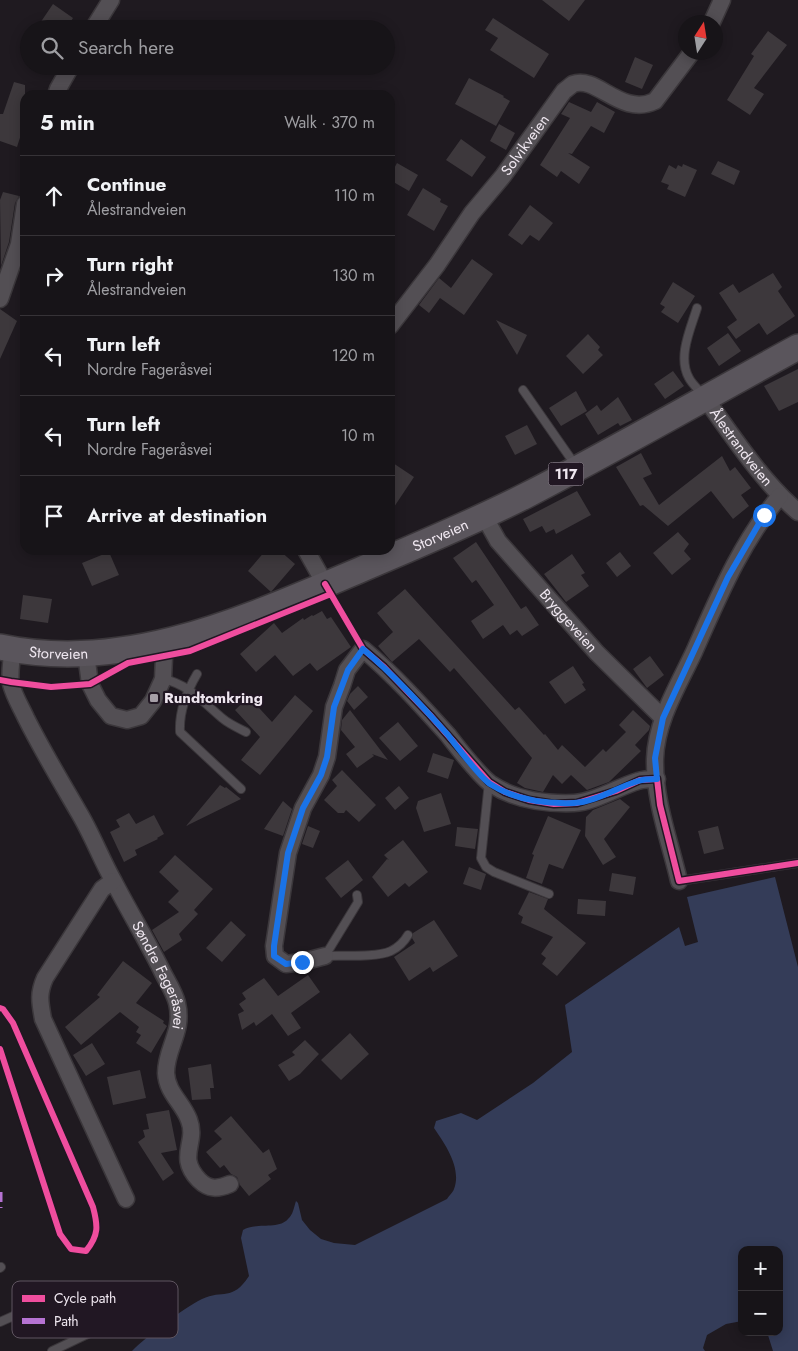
<!DOCTYPE html>
<meta charset="utf-8">
<style>
:root{--surface:#171418;--page:#201d21;--text:#f1f3f6;--muted:#9e9ea2;--line:#363337}
body{margin:0;font-family:Jost,sans-serif;background:var(--page);color:var(--text)}
.controls{position:absolute;right:15px;bottom:15px;display:grid;overflow:hidden;border-radius:10px;box-shadow:0 2px 12px #0003}
.controls button{width:45px;height:45px;display:grid;place-items:center;padding:0;border:0;border-bottom:1px solid var(--line);background:var(--surface);color:var(--text);font:25px sans-serif}
.compass{position:absolute;left:678px;top:15px;width:45px;height:45px;border-radius:50%;background:var(--surface);box-shadow:0 2px 12px #0003;rotate:12deg}
.stop{position:absolute;width:15px;height:15px;margin:-11px;border:4px solid #1a73e8;border-radius:50%;background:#fff}
.stop.end{background:#1a73e8;border-color:#fff;box-shadow:0 1px 5px #0008}
.list{margin:0;padding:0;list-style:none}
h2{display:flex;justify-content:space-between;align-items:center;height:65px;margin:0;padding:0 20px;font-size:21px}
h2 small{font-size:16px;font-weight:400;color:var(--muted)}
.list li{display:grid;grid-template-columns:32px 1fr auto;gap:15px;align-items:center;box-sizing:border-box;height:80px;padding:0 20px;border-top:1px solid var(--line)}
.list b{display:block;font-size:19px;white-space:nowrap}
.list p{margin:0;font-size:16px;white-space:nowrap;color:var(--muted)}
.list em{font-size:16px;font-style:normal;color:var(--muted)}
.icon{flex:none;width:28px;height:28px;fill:none;stroke:currentColor;stroke-width:2;stroke-linecap:round;stroke-linejoin:round}
.map{position:relative;flex:none;width:798px;height:1351px;overflow:hidden}
.search{position:absolute;background:var(--surface);box-shadow:0 2px 12px #0003;left:20px;top:20px;width:375px;height:55px;display:flex;align-items:center;gap:12px;box-sizing:border-box;padding:0 18px;border-radius:28px;color:var(--muted);font-size:19px}
.panel{position:absolute;background:var(--surface);box-shadow:0 2px 12px #0003;left:20px;top:90px;width:375px;height:465px;border-radius:15px}
.map>svg:first-child{display:block}
.water{fill:#343c58}
.building{fill:#3d383c}
.lines{fill:none;stroke-linecap:round;stroke-linejoin:round}
.lane-casing{stroke:#3b373b;stroke-width:10}
.street-casing{stroke:#3b373b;stroke-width:19}
.primary-casing{stroke:#3b373b;stroke-width:28}
.lane{stroke:#534f54;stroke-width:8}
.street{stroke:#534f54;stroke-width:16}
.primary{stroke:#5a555c;stroke-width:25}
.quiet{stroke:#b673d3;stroke-width:5;stroke-dasharray:10 5;stroke-linecap:butt}
.cycleway-casing{stroke:#211723;stroke-width:9}
.cycleway{stroke:#ef4d9e;stroke-width:6}
.route{stroke:#1a73e8;stroke-width:6}
.poi-dot{fill:#a69fa7;stroke:#211723;stroke-width:2}
.labels{text-anchor:middle;dominant-baseline:central;stroke-width:4.5;stroke-linejoin:round;paint-order:stroke}
.shield{fill:#211723;stroke:#b1a9b2;stroke-width:1}
.shield-label{font-size:14px;font-weight:bold;fill:#efe7f0}
.street-label{font-size:15px;fill:#efe7f0;stroke:#211723}
.poi-label{font-size:15px;font-weight:bold;fill:#efe7f0;stroke:#211723;text-anchor:start}
.key{fill:#211723;stroke:#5f5560;stroke-width:1}
.key-label{font-size:14px;fill:#efe7f0}
</style>
<div class="map">
<svg width="798" height="1351" viewBox="0 0 798 1351">
<rect width="100%" height="100%" fill="#1f1a20"/>
<path class="water" d="M775,877L798,967V1351H773L767,1332H779V1250H742V1321L726,1324L707,1335L703,1348L705,1351H132C147,1336 182,1309 202,1299C223,1289 232,1302 249,1276L241,1238L243,1230C255,1222 279,1230 288,1219C293,1215 294,1207 296,1201L298,1203L302,1220L310,1230L321,1239L334,1243L355,1245L447,1199C449,1196 453,1192 454,1189C462,1168 445,1144 434,1128L436,1121L461,1113L477,1120L533,1083L572,1052L565,1005L679,927L685,946L698,942L687,897Z"/>
<path class="building" d="M542,0H585L569,21Z
M53,4L73,18L66,29H36Z
M493,18L549,54L534,78L490,50L498,38L485,30Z
M768,31L787,45L754,88L764,94L750,115L727,100L754,56L751,54Z
M635,57L653,65L642,89L625,82Z
M469,78L504,96L503,97L510,101L496,126L455,104Z
M14,82L25,85V122L17,147L0,141V114H3Z
M569,102L591,112L597,102L615,112L604,133L591,126L572,154L568,153L590,167L579,184L561,171L557,177L540,165L570,118L561,114Z
M499,124L515,133L506,150L490,141Z
M461,139L486,157L472,177L446,160Z
M718,161L740,171L734,185L711,174Z
M397,163L418,175L409,191L390,180V176Z
M683,164L697,170L685,197L667,189L669,185L661,182L669,165L676,169L678,165L682,167Z
M423,188L441,199L440,202L448,206L434,231L407,215Z
M3,192L19,196L15,203L9,242L1,266L0,200Z
M530,205L553,223L539,241L530,235L522,245L508,235Z
M472,259L493,274L464,315L440,298L429,313L419,305L439,278L451,288Z
M773,273L782,287L778,291L795,316L767,335L759,323L736,339L727,327L737,320L719,293L733,284L739,293Z
M673,282L695,296L678,323L661,312L665,307L660,304Z
M0,309L17,321L0,359Z
M496,320L527,335L517,355Z
M728,333L741,351L719,366L707,348Z
M588,334L600,347L598,350L603,355L583,374L566,356Z
M798,369V402L779,411L764,386Z
M673,371L684,386L665,399L654,384Z
M576,391L587,411L561,426L549,408Z
M618,397L632,420L620,426L618,423L598,435L585,414L597,405L601,411Z
M527,425L537,444L515,455L505,436Z
M641,453L652,474L643,478L659,505L722,456L730,471L735,467L751,488L741,495L749,506L733,519L711,491L668,526L643,505L640,506L616,467Z
M390,461L414,477L390,513Z
M577,491L591,515L556,534L554,529L546,533L542,526L530,532L523,519Z
M678,532L689,544L684,551L691,559L672,575L653,553Z
M476,542L521,609L526,606L539,625L522,636L517,630L510,635L503,625L483,639L471,621L494,605L476,580L472,583L453,558Z
M266,550H279L295,564L271,592L248,571Z
M109,552L119,575L92,586L82,563Z
M620,552L631,566L617,577L606,563Z
M572,554L585,573L581,575L589,586L566,602L544,574Z
M405,589L515,710L519,707L544,735L545,734L558,750L562,745L585,767L603,749L606,752L626,732L619,725L633,710L650,726L649,730L635,745L641,751L609,782L587,790L571,775L562,784L553,775L543,792L525,788L517,783L532,758L454,668L450,672L419,639L392,662L378,646L393,632L377,613Z
M23,595L52,599L48,623L20,619Z
M322,611L327,619L331,617L351,647L317,671L310,663L293,676L275,655L256,672L240,654L274,623L282,633L303,618L304,620L312,615L313,616Z
M650,656L664,675L647,688L633,669Z
M573,666L584,683L582,684L586,690L565,704L549,682Z
M358,686L368,697L354,710L347,701L350,694Z
M295,695L313,711L260,775L241,760L260,737L235,710L249,697L272,722Z
M350,710L388,760L372,754L374,756L357,768L346,754L355,747L341,730L342,720Z
M398,722L418,746L400,761L379,738Z
M433,753L454,760L448,779L427,772Z
M342,770L376,805L359,822L346,810L344,813H338L324,800L337,786L332,780Z
M220,785L225,788L226,787L241,799L186,826Z
M399,786L409,798L395,810L385,798Z
M441,793L451,824L424,832L416,808L418,801Z
M620,799L630,807L604,839L616,857L603,865L585,836L586,817L593,810Z
M283,801L292,809L283,836L264,829Z
M129,813L136,824L154,815L164,834L157,838L158,839L135,850L137,855L124,862L110,832L120,827L116,820Z
M548,816L581,830L563,869L549,864L542,884L526,878L534,855L532,854Z
M308,826L320,831L313,848L302,844Z
M718,826L724,849L704,854L698,831Z
M457,827L478,829L475,849L455,846Z
M403,840L428,872L409,887L405,883L388,897L372,877L387,859L389,860L384,855Z
M175,855L213,889L194,910L198,914L179,934L182,940L164,952L152,930L179,912L168,902L179,891L159,872Z
M348,860L363,880L341,898L325,878Z
M469,867L486,874L481,890L463,884Z
M612,873L636,877L633,895L609,891Z
M529,892L548,899L544,909L586,943L557,976L542,964L546,958L541,954L553,937L521,923L523,917L518,914Z
M578,899L606,901L605,916L577,914Z
M434,920L458,956L433,972L430,967L409,981L394,957L415,943L412,938L413,933Z
M231,921L246,935L222,962L206,948Z
M123,961L152,983L136,1003L164,1021L163,1023L167,1026L151,1053L136,1043L141,1035L136,1032L139,1027L120,1012L81,1045L65,1027L100,997L97,995Z
M308,975L320,992L291,1013L301,1028L288,1036L272,1014L256,1026L254,1022L242,1030L238,1014L244,1011L239,1004L246,999L242,993L264,978L278,996Z
M350,1033L369,1054L341,1080L321,1060Z
M305,1040L319,1054L300,1074L289,1081L278,1065L295,1055L292,1052Z
M92,1043L105,1064L86,1076L73,1055Z
M211,1064L214,1088H210L211,1099L192,1100L188,1068Z
M140,1070L146,1098L113,1105L107,1077Z
M169,1110L177,1150L161,1153L174,1173L163,1181L138,1142L145,1137L143,1130L149,1129L146,1114Z
M231,1116L263,1153L269,1149L277,1169L268,1175L271,1179L249,1196L240,1185L237,1177L231,1174L224,1165L220,1168L206,1152L222,1139L214,1131Z"/>
<g class="lines">
<g class="lane-casing">
<path id="lane" d="M697,308C691,328 677,357 689,378C692,384 699,390 704,396
M523,390L576,466
M197,674C187,691 179,712 180,732L241,789
M163,679C188,684 203,702 222,718C229,724 238,728 246,732
M489,782L481,858L486,867L494,872L549,894
M679,881L798,863
M357,895L358,902L325,956C344,955 374,958 391,951C399,947 404,942 408,935
M0,1268L1,1267
M0,1322L56,1297
M52,1351L94,1331L141,1300"/>
</g>
<g class="street-casing">
<g id="street">
<path d="M712,22L722,0"/>
<path d="M93,29L111,0"/>
<path d="M56,95L58,89L71,66"/>
<path d="M0,299L19,244L25,204"/>
<path id="s1" d="M390,326L437,265L472,213L503,176L564,91C567,89 570,86 573,84C597,75 621,117 655,101L692,52"/>
<path id="s2" d="M705,398C734,438 761,480 798,512"/>
<path id="s3" d="M484,516L498,541L597,653L663,718"/>
<path d="M306,550L325,584"/>
<path id="s4" d="M12,650C12,660 9,674 11,684C14,696 21,707 26,718C42,750 60,780 78,811C92,834 101,859 114,882C129,911 146,939 161,969C166,980 174,991 177,1003C184,1032 166,1047 166,1073C167,1093 183,1103 189,1120C198,1143 176,1156 199,1180C209,1190 218,1189 230,1184"/>
<path d="M86,654L90,684L98,700L111,716L127,720L141,716L153,701L163,679L164,657L161,644"/>
<path d="M113,881L102,889L45,978C38,994 40,1002 43,1019L126,1199"/>
<path d="M679,881C670,842 654,800 655,759C656,721 678,686 694,652C718,598 741,542 780,496"/>
<path d="M325,956L302,962L286,964L275,956L274,946L288,853L303,808L321,775L327,757L334,707L342,686L347,670L363,649C394,675 421,705 448,735C458,748 479,775 491,784C515,800 545,804 574,803C595,802 618,787 638,781C644,779 651,779 657,779"/>
</g>
</g>
<g class="primary-casing">
<g id="primary">
<path id="s5" d="M0,647C127,674 246,618 360,570C416,546 472,523 527,495C618,448 708,396 798,347"/>
</g>
</g>
<use href="#lane" class="lane"/>
<use href="#street" class="street"/>
<use href="#primary" class="primary"/>
<path class="quiet" d="M0,1192V1208"/>
<g class="cycleway-casing">
<path id="cycleway" d="M325,584L363,649L384,667L430,715L489,782L505,792L529,800L554,804L577,803L616,791L640,780L657,779L660,805L679,881L798,863
M0,680L11,682L51,687L90,684L128,663L190,651L331,594
M0,1008L3,1009L13,1023L93,1207C98,1226 99,1235 86,1251L71,1249L60,1234L0,1049"/>
</g>
<use href="#cycleway" class="cycleway"/>
</g>
<g class="lines">
<path class="route" d="M302,962L286,964L274,956V946L288,853L303,808L321,775L327,757L334,707L342,686L348,670L363,649C394,675 421,705 448,735C458,748 479,776 490,784C515,800 545,804 574,803C595,802 618,787 638,781C644,779 651,779 657,779L655,758L663,718L728,577L764,515"/>
</g>
<rect class="poi-dot" x="149" y="693" width="10" height="10" rx="2.5"/>
<g class="labels">
<rect class="shield" x="548.5" y="462.5" width="35" height="23" rx="4"/>
<g class="shield-label">
<text x="566" y="474">117</text>
</g>
<g class="street-label">
<text stroke="none"><textPath href="#s1" startOffset="226">Solvikveien</textPath></text>
<text stroke="none"><textPath href="#s2" startOffset="61">Ålestrandveien</textPath></text>
<text stroke="none"><textPath href="#s5" startOffset="462">Storveien</textPath></text>
<text stroke="none"><textPath href="#s3" startOffset="135">Bryggeveien</textPath></text>
<text stroke="none"><textPath href="#s5" startOffset="59">Storveien</textPath></text>
<text stroke="none"><textPath href="#s4" startOffset="362">Søndre Fageråsvei</textPath></text>
</g>
<g class="poi-label">
<text x="164" y="698">Rundtomkring</text>
</g>
</g>
<rect x="12" y="1281" width="166" height="57" rx="8" class="key"/>
<rect x="22" y="1295" width="23" height="7" fill="#ef4d9e"/>
<rect x="22" y="1318" width="23" height="6" fill="#b673d3"/>
<g class="key-label">
<text x="54" y="1303">Cycle path</text>
<text x="54" y="1326">Path</text>
</g>
</svg>
<div class="controls">
<button>+</button>
<button>−</button>
</div>
<svg class="compass" viewBox="-18 -18 36 36"><path d="M0-13l5 13h-10z" fill="#e53935"/><path d="M0 13l5-13h-10z" fill="#9e9ea2"/></svg>
<div class="stop" style="left:764px;top:515px"></div>
<div class="stop end" style="left:302px;top:962px"></div>
<div class="search"><svg class="icon" aria-label="search" viewBox="0 0 24 24"><circle cx="10" cy="10" r="6"/><path d="M15 15l6 6"/></svg>Search here</div>
<section class="panel">
<h2>5 min<small>Walk · 370 m</small></h2>
<ul class="list">
<li><svg class="icon" aria-label="ahead" viewBox="0 0 24 24"><path d="M12 20V5M6 11l6-6 6 6"/></svg><div><b>Continue</b><p>Ålestrandveien</p></div><em>110 m</em></li>
<li><svg class="icon" aria-label="right" viewBox="0 0 24 24"><path d="M7 20v-9h11M14 6l5 5-5 5"/></svg><div><b>Turn right</b><p>Ålestrandveien</p></div><em>130 m</em></li>
<li><svg class="icon" aria-label="left" viewBox="0 0 24 24"><path d="M17 20v-9H6M10 6l-5 5 5 5"/></svg><div><b>Turn left</b><p>Nordre Fageråsvei</p></div><em>120 m</em></li>
<li><svg class="icon" aria-label="left" viewBox="0 0 24 24"><path d="M17 20v-9H6M10 6l-5 5 5 5"/></svg><div><b>Turn left</b><p>Nordre Fageråsvei</p></div><em>10 m</em></li>
<li><svg class="icon" aria-label="arrive" viewBox="0 0 24 24"><path d="M6 21V4h12l-3 4 3 4H6"/></svg><div><b>Arrive at destination</b></div></li>
</ul>
</section>
</div>
